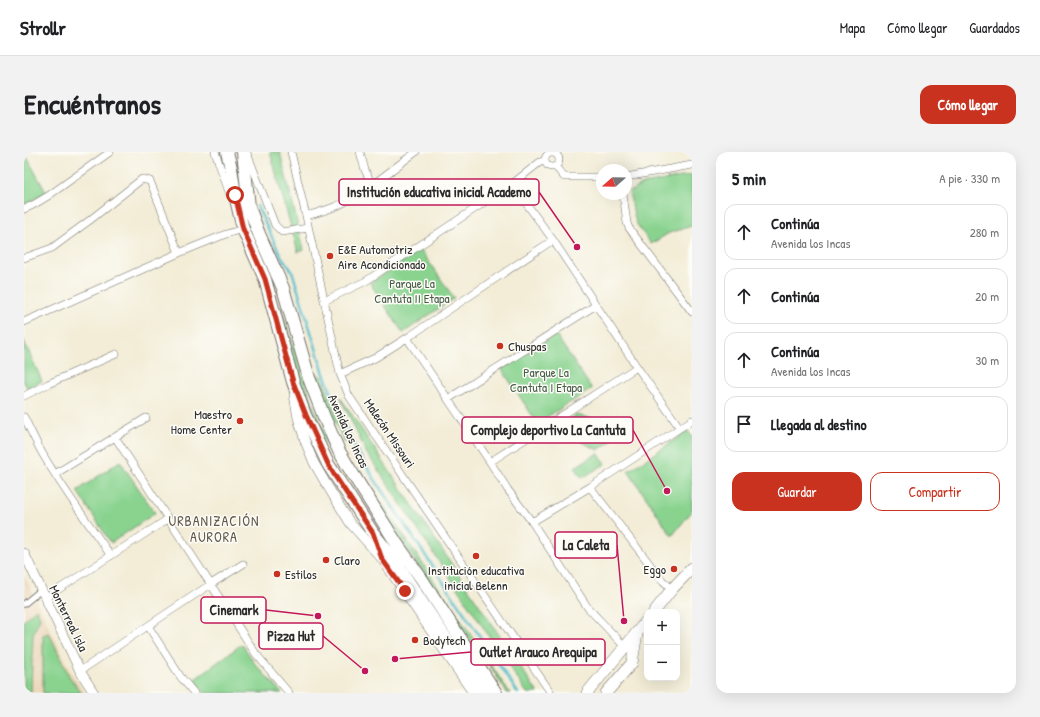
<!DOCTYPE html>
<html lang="es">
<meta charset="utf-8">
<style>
:root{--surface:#fff;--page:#f2f2f2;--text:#202124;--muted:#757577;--line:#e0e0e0;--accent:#c8321e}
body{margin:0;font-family:"Patrick Hand",sans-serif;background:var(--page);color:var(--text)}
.controls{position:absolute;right:12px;bottom:12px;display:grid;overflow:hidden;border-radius:8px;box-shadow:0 4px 16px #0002}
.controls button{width:36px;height:36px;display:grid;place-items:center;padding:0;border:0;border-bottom:1px solid var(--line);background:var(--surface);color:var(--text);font:20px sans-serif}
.compass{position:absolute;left:572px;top:12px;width:36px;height:36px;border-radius:50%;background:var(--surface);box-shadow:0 4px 16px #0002;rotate:250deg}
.stop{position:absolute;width:12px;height:12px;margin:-9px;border:3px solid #c8321e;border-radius:50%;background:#fff}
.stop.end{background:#c8321e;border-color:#fff;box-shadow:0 1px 4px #0008}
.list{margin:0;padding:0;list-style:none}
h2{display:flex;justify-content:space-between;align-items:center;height:52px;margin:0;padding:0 16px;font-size:17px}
h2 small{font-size:13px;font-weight:400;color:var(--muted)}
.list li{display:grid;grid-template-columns:26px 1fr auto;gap:12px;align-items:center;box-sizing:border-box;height:56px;margin:0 8px 8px;padding:0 8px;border:1px solid var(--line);border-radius:12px}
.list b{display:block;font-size:15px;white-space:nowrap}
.list p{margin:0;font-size:13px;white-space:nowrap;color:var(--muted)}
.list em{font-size:13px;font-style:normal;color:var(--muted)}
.actions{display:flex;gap:8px;padding:12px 16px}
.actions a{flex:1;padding:9px 0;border:1px solid var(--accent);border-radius:12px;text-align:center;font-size:14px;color:var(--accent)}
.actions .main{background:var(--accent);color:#fff}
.icon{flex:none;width:22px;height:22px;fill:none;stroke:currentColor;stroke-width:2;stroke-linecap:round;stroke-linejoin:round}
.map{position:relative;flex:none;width:668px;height:541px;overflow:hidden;border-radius:12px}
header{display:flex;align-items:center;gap:24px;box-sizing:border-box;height:56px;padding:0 20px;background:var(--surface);border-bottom:1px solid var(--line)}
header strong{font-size:19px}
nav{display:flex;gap:22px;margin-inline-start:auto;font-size:14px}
.intro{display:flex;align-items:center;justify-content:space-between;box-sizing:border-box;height:96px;padding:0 24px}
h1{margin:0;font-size:28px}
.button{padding:10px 18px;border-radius:12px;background:var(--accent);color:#fff;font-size:14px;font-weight:700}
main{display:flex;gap:24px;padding:0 24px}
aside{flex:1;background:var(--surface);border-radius:12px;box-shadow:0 4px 16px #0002}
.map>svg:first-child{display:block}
.built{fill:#ead8ba}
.green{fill:#89d38f;stroke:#5a7f5d}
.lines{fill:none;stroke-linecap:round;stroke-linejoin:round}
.stream{stroke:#54bfd0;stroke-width:2.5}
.pedestrian-casing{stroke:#716f67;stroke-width:7}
.minor-casing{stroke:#716f67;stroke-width:8}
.tertiary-casing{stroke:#716f67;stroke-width:10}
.secondary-casing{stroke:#716f67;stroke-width:12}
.primary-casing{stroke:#716f67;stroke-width:14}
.pedestrian{stroke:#fff;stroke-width:5.5}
.minor{stroke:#fff;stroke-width:7}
.tertiary{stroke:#fff;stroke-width:9}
.secondary{stroke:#fff;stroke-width:11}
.primary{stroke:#fff;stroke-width:12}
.route{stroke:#c8321e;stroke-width:5}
.poi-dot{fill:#c8321e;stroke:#fdfcf7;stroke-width:1.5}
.labels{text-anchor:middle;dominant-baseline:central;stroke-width:3;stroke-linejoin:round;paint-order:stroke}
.poi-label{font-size:13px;fill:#2b2b2b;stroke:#fdfcf7;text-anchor:start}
.park-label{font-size:13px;fill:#475d49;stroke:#fdfcf7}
.street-label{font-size:13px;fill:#2b2b2b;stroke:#fdfcf7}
.neighbourhood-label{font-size:14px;letter-spacing:1px;fill:#62584b;stroke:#fdfcf7}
.leader{fill:none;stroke:#c2185b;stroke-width:1.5}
.callout-dot{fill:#c2185b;stroke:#fdfcf7;stroke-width:1.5}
.callout{fill:#fdfcf7;stroke:#c2185b;stroke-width:1.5}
.callout-label{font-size:14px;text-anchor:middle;font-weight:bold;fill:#2b2b2b}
</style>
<header>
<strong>Strollr</strong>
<nav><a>Mapa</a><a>Cómo llegar</a><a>Guardados</a></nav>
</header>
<div class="intro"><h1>Encuéntranos</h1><a class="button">Cómo llegar</a></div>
<main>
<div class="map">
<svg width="668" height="541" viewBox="0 0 668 541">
<rect width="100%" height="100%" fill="#fdfcf7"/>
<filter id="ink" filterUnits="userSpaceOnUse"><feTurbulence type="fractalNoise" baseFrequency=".025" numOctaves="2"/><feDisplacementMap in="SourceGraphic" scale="8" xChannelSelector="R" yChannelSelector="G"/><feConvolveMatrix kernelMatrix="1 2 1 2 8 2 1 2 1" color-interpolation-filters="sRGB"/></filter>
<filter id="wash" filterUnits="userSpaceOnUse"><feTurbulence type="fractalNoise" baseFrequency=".012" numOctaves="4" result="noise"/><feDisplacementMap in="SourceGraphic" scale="16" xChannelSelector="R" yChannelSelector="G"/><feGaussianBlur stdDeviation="0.9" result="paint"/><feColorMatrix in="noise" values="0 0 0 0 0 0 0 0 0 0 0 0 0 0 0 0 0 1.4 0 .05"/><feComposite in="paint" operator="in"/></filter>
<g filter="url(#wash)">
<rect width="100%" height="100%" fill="#f3edd7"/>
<path class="built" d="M0,423L47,520L61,541H0Z"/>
<path class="green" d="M0,0L22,40L4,51L0,52Z
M246,0H256L280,98L274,100Z
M668,23V74L645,81L627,92L612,71L605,40L619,32Z
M396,97L430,146L379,181L346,131Z
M254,155L257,156L291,258L309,298L306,300L289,267L278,236Z
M532,183L568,237L513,271L477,216Z
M0,189L18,229L3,236L0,230Z
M289,219L298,226L323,290H320Z
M316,245L514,541H503L342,300Z
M552,263L576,268L587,289L574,298L556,289L543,269Z
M664,279L668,285V359L648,384L604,319Z
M574,301L581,312L558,326L551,315Z
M96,309L131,361L87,391L53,339Z
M336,319L486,541H483L466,514L442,484L332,322Z
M12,457L16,466L9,482L7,541H0V468Z
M25,481L45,524L57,541H19V483Z
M218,492L231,512L258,541H180L171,527Z"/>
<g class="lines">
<path class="stream" d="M233,54L257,104L268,119L300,222L310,248L332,297L358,339L494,541"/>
</g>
</g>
<g filter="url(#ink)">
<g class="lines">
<g class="pedestrian-casing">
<path id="pedestrian" d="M0,452L17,438"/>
</g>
<g class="minor-casing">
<path id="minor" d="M191,0L206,43
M267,0L282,64L316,222L325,244L527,541
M336,0L341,18L348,33
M223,1L251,73L258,80L284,76
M521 8a7 7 0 1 1 14 0a7 7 0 1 1-14 0Z
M531,14L540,25H578
M602,25L668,13
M488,32L529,88L613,215L656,276
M599,42L603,71L605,76L668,160
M0,57L9,53L24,44L86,0
M282,64C293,61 304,58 315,53C342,40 367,18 392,0
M0,106L28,96L66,68L118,27L126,29L155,101
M300,149L342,129L488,32L516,10L521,9
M0,170L155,101L202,82L219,77L217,73
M383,186L466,310L484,338L508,370L564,456L603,497
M316,222L351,206L386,184L529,88
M0,244L24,232L92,202
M424,247L572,153
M0,265C7,279 13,293 21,306C41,340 65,372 87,404
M91,285L232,502L265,541
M466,310L613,215
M31,322L122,266
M566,335L638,428L648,437
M508,370L566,335L668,268
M21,446L144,367
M124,474L156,524L170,541
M56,519L187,432L219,412"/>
</g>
<g class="tertiary-casing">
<path id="tertiary" d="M270,243L274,266L281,289L290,311L301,330L326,371L358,407L449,541
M0,401L56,519L70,541"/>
</g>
<g class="secondary-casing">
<path id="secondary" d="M630,460L648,437L668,416
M563,541L623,468
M582,541L608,511L613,481"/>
</g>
<g class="primary-casing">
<path id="primary" d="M203,0L207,16L211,43L219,77L241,127L269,230L281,263L297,297L304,312L315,329L349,381L368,405L458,541
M219,0L225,55L235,82L259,136L285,226L300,265L315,299L325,316L373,392L397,426L472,541"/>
</g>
<use href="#pedestrian" class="pedestrian"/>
<use href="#minor" class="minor"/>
<use href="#tertiary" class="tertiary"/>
<use href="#secondary" class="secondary"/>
<use href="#primary" class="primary"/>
</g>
</g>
<g class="lines" filter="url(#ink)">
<path class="route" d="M211,43L219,77L241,127L269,230L282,263L304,312L311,324L349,381L358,407L381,439"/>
</g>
<g class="poi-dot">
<circle cx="306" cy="104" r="4"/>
<circle cx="476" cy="194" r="4"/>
<circle cx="216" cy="269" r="4"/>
<circle cx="452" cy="404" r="4"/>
<circle cx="302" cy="408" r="4"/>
<circle cx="650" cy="417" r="4"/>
<circle cx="253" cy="422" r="4"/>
<circle cx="391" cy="488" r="4"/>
</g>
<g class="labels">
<g class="poi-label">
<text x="314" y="97">E&amp;E Automotriz<tspan x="314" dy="15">Aire Acondicionado</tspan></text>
<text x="484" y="194">Chuspas</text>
<text x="208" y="262" text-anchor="end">Maestro<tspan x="208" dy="15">Home Center</tspan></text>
<text x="310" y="408">Claro</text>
<text x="642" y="417" text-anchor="end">Eggo</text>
<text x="452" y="418" text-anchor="middle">Institución educativa<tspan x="452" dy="15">inicial Belenn</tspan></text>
<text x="261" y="422">Estilos</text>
<text x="399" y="488">Bodytech</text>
</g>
<g class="park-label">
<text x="388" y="131">Parque La<tspan x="388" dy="15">Cantuta II Etapa</tspan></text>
<text x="522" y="220">Parque La<tspan x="522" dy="15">Cantuta I Etapa</tspan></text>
</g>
<g class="street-label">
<text transform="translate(325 279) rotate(65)">Avenida los Incas</text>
<text transform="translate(366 281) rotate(56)">Malecón Missouri</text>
<text transform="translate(45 466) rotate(64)">Monterreal Isla</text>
</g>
<g class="neighbourhood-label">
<text x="190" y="368">URBANIZACIÓN<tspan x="190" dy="16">AURORA</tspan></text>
</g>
</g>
<path class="leader" d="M553 95L515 40M643 339L609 278M600 469L593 393M294 464L242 458M341 519L299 484M371 507L447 500"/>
<g class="callout-dot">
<circle cx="553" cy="95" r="4"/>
<circle cx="643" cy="339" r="4"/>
<circle cx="600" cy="469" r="4"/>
<circle cx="294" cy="464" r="4"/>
<circle cx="341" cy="519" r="4"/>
<circle cx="371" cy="507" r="4"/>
</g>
<g class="callout">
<rect x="315" y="27" width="200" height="26" rx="4"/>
<rect x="438" y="265" width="171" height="26" rx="4"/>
<rect x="531" y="380" width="62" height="26" rx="4"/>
<rect x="177" y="445" width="65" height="26" rx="4"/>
<rect x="235" y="471" width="64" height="26" rx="4"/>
<rect x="447" y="487" width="134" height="26" rx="4"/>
</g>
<g class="callout-label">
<text x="415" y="45">Institución educativa inicial Academo</text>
<text x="524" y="283">Complejo deportivo La Cantuta</text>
<text x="562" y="398">La Caleta</text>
<text x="210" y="463">Cinemark</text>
<text x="267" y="489">Pizza Hut</text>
<text x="514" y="505">Outlet Arauco Arequipa</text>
</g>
</svg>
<div class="controls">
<button>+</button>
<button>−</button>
</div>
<svg class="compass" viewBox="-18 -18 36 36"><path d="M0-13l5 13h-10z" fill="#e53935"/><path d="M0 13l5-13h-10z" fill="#757577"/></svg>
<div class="stop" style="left:211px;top:43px"></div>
<div class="stop end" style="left:381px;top:439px"></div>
</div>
<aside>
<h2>5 min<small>A pie · 330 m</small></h2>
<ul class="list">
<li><svg class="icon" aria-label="ahead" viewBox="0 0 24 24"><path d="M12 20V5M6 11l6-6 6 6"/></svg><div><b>Continúa</b><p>Avenida los Incas</p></div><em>280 m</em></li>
<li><svg class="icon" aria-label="ahead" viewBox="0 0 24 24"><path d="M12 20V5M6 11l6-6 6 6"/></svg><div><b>Continúa</b></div><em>20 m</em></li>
<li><svg class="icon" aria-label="ahead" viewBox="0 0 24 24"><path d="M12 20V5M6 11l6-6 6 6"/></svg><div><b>Continúa</b><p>Avenida los Incas</p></div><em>30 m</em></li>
<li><svg class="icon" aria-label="arrive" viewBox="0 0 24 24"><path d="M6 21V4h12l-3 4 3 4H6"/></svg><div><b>Llegada al destino</b></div></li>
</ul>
<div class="actions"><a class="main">Guardar</a><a>Compartir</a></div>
</aside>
</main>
